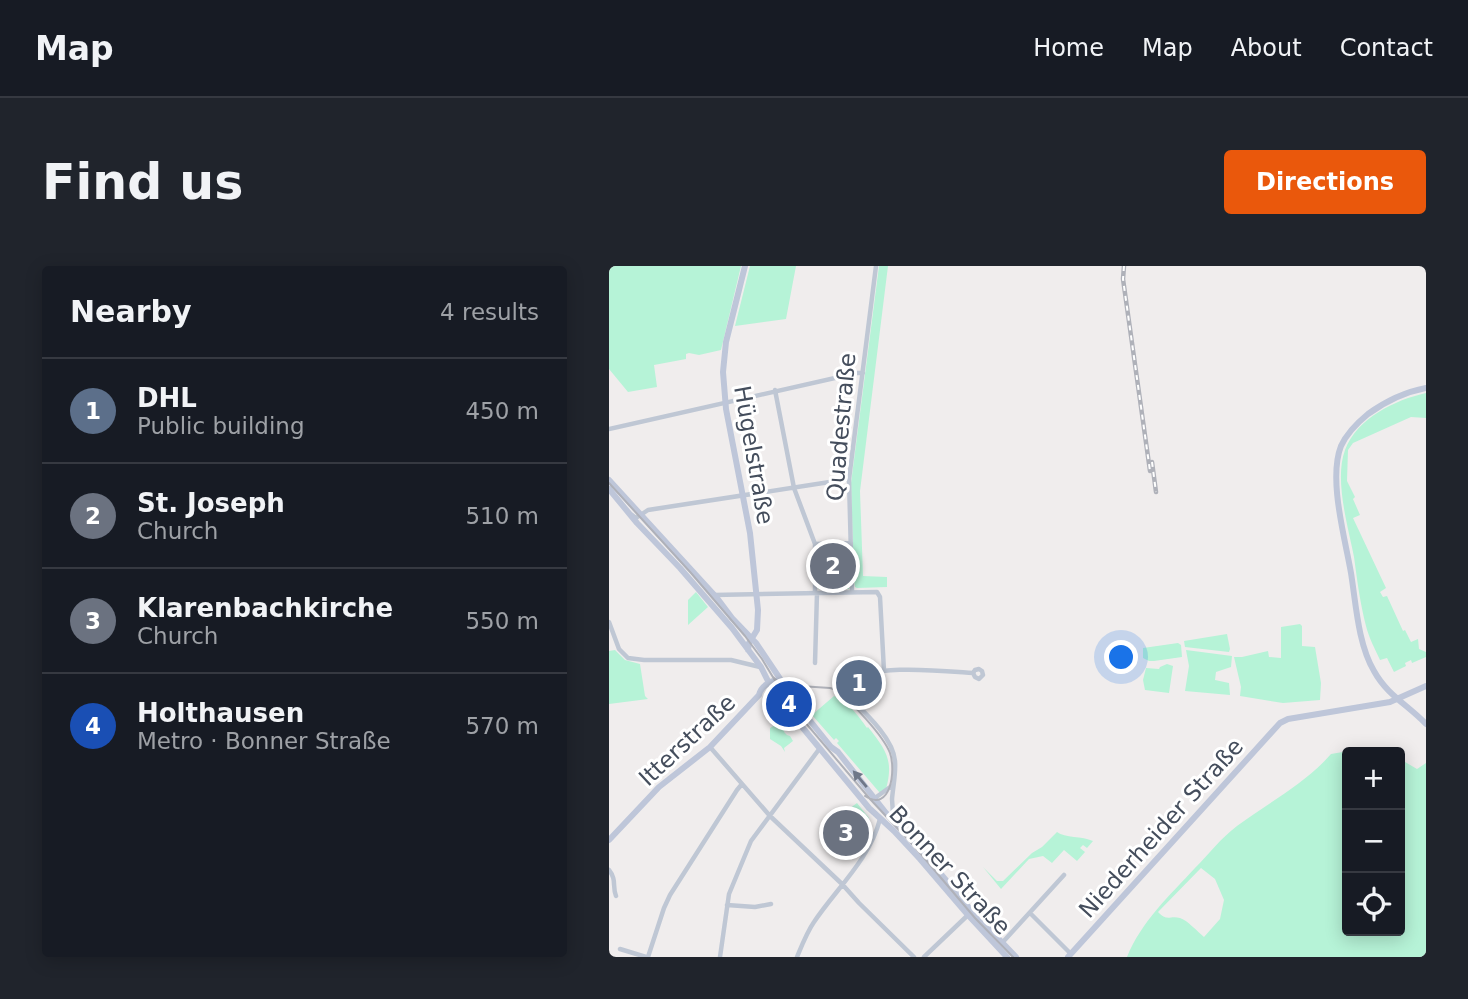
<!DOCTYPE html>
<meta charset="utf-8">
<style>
:root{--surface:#171b24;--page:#20242c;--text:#f1f3f6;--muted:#9ea1a6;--line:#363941;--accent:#ea580c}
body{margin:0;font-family:"DejaVu Sans",sans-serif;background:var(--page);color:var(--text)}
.controls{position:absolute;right:21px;bottom:21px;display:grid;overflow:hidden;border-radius:7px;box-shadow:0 4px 18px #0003}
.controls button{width:63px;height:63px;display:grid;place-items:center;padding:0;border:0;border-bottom:2px solid var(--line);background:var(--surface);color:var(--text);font:35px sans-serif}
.you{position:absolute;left:513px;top:392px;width:24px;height:24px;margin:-18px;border:5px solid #fff;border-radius:50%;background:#1a73e8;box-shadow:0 0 0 10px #1a73e833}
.badge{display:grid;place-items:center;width:46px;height:46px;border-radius:50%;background:var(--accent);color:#fff;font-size:23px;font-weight:700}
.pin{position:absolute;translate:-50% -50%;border:4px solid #fff;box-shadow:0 2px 7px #0006}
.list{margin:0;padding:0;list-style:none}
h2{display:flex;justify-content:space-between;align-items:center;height:91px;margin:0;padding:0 28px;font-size:30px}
h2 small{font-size:23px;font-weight:400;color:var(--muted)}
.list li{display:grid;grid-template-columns:46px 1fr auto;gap:21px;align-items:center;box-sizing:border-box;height:105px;padding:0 28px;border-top:2px solid var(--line)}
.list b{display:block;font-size:26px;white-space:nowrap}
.list p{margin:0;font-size:23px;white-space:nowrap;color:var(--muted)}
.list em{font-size:23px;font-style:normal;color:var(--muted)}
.icon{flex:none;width:38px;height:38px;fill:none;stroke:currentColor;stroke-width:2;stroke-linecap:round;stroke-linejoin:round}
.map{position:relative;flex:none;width:817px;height:691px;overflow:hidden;border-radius:7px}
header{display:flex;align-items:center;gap:42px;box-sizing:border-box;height:98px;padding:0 35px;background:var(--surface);border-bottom:2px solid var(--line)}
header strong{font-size:33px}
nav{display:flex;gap:38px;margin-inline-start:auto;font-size:24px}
.intro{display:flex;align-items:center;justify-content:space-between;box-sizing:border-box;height:168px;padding:0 42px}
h1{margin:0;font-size:49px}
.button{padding:18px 32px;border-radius:7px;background:var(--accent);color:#fff;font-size:24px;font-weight:700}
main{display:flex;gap:42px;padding:0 42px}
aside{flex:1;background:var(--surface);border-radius:7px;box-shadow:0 4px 18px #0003}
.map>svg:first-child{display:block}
.green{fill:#b6f3d7;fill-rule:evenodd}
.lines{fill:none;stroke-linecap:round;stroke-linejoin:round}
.street{stroke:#bfc7d4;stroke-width:4.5}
.secondary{stroke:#bec6d9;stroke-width:6}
.tram{stroke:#afb1b9;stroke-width:2}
.rail-casing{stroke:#afb1b9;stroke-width:4.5}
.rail{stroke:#fff;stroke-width:2;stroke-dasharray:5;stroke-linecap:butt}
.oneway{fill:#6f7788}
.labels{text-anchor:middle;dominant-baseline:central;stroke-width:6;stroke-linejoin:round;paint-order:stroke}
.street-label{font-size:23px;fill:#444d5c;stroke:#fff}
</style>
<header>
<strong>Map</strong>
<nav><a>Home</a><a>Map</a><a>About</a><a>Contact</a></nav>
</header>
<div class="intro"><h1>Find us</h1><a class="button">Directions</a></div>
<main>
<aside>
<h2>Nearby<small>4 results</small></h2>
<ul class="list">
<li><span class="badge" style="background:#5c6f8a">1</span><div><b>DHL</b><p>Public building</p></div><em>450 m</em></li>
<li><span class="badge" style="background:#6b7280">2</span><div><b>St. Joseph</b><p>Church</p></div><em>510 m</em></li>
<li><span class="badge" style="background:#6b7280">3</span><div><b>Klarenbachkirche</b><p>Church</p></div><em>550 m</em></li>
<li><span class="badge" style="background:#1a4fb4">4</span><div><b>Holthausen</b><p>Metro · Bonner Straße</p></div><em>570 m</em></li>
</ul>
</aside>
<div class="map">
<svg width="817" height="691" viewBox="0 0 817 691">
<rect width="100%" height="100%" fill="#f0eded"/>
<path class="green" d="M0,0H132L112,84L90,89L80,87L77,88V93L45,99L48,121L19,126L0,103Z
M141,0H187L177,53L126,60Z
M270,0H279L251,225L254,310L278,311V321L248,322L246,321L245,314L242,217Z
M817,127V152L802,151L744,177L739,184L738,215L746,231L744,233L751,249L744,252L777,322L771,326L774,331L778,330L794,365L796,364L802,376L809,373L810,383L817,386V391L803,397L802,394L796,397L797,400L785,406L778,392L771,394C766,383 760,372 757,360C751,337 748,313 745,291C739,260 725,214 736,184C748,152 786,134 817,127Z
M208,279H239L240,323H209Z
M87,326L99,341L79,359V334Z
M691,358L693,360V380L706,381L712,417L711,434L674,437L631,430L632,421L625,391H633L659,385L660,391L672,392V361Z
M618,368L621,383L620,386L576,381L575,375Z
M569,377L572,379L573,391L545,395H540L534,392V382Z
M6,384L16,394L31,398L36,430L39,433L0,438V385Z
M577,384L623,390L622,401L607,406L606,414L620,417L621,429L576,425L580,400Z
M558,398L564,400L560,427L536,424L534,414L537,402L550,403L551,401Z
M225,430C237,434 250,450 258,462L259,461C277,484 285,494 277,523L271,527L228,477L230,475L227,472L225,474L203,449Z
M171,456L176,463L175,466L178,469L181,470L184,475L175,482L176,486L172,480L161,473V462Z
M763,481L775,486H738V665H791V493L808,503L817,497V691H518C532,656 561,629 586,602C600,588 612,572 628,560C659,537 697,517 722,488ZM592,602L606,613L615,634L611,653L595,671C589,666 578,654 571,652C561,649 558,656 549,646Z
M248,537L260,552L256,566L257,576L254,579L247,571L250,569L233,548Z
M448,566C456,572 473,570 484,575L478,582L474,579L471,582L476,586L468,595L455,584L443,597L434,590L420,593L392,623L374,601L388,615H394L423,587L433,581Z"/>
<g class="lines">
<path class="street" d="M166,124L185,222L206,278V327
M0,163L248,107H254
M23,249L27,252L39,244L240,213
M206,278L242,277
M243,326L240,213L267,0
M105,329L268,326L271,331L275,405
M0,356L10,383L19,392L35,394H122L151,401
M206,397L208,327
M101,481L161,550L233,618L250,637L305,691
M266,532L284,519
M286,555C284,548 283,541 283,533C284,521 287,508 286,495C284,469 249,441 231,422L230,416C269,398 323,404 364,407L366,411L370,413L374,409L373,405L370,403L366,404L364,407
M0,604C8,614 3,620 7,630
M118,639L146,641L162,638
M421,647L462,688
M393,677L455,609
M11,683L37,691
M39,691L55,642L61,629L128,524L133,518
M111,691L120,628L142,575L211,482
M188,691C193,679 198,666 205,656C227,623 261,593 271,553
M315,691L359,649L360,646"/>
<path class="secondary" d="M136,0L117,76L114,106L117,143L141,267L149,344L148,364L140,377L139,384
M817,122C796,126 777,135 759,148C748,157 738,167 732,180C719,213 736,272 742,307C747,338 749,378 765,405C778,429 799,439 817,458
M0,214L108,332L123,352L147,377L190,441L222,481L229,486L277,547L316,589L360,642L407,691
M0,223L28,257L71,302L123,362L152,401L165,427L260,542L285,565L311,593L359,649L398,691
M0,574L50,521L101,481L150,429C152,420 163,412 173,416
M459,691L671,457L679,453L781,436L817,420"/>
<path class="tram" d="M0,217L82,307L136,370L153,393L179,436L261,533L305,580L366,652L404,691
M164,411L169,416L176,419L221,422L228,424C243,437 274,469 281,487C287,504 282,547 256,530"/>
<g class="rail-casing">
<path id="rail" d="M515,0L514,13L541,205
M543,196L547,226"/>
</g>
<use href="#rail" class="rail"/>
</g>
<defs><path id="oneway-solid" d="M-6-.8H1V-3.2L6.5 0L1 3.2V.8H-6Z" transform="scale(1.75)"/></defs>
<use class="oneway" href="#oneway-solid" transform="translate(251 513) rotate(-130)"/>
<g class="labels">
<g class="street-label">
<text transform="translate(232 161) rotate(-85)">Quadestraße</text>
<text transform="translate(145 189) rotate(80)">Hügelstraße</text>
<text transform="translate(78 474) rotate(-43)">Itterstraße</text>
<text transform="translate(552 562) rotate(-48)">Niederheider Straße</text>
<text transform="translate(341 604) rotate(47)">Bonner Straße</text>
</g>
</g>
</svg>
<div class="controls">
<button>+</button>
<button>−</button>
<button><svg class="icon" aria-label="locate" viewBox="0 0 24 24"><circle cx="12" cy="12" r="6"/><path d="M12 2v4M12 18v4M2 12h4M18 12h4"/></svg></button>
</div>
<div class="you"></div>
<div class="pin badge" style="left:250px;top:417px;background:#5c6f8a">1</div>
<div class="pin badge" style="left:224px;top:300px;background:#6b7280">2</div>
<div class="pin badge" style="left:237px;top:567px;background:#6b7280">3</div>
<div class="pin badge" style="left:180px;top:438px;background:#1a4fb4">4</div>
</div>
</main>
